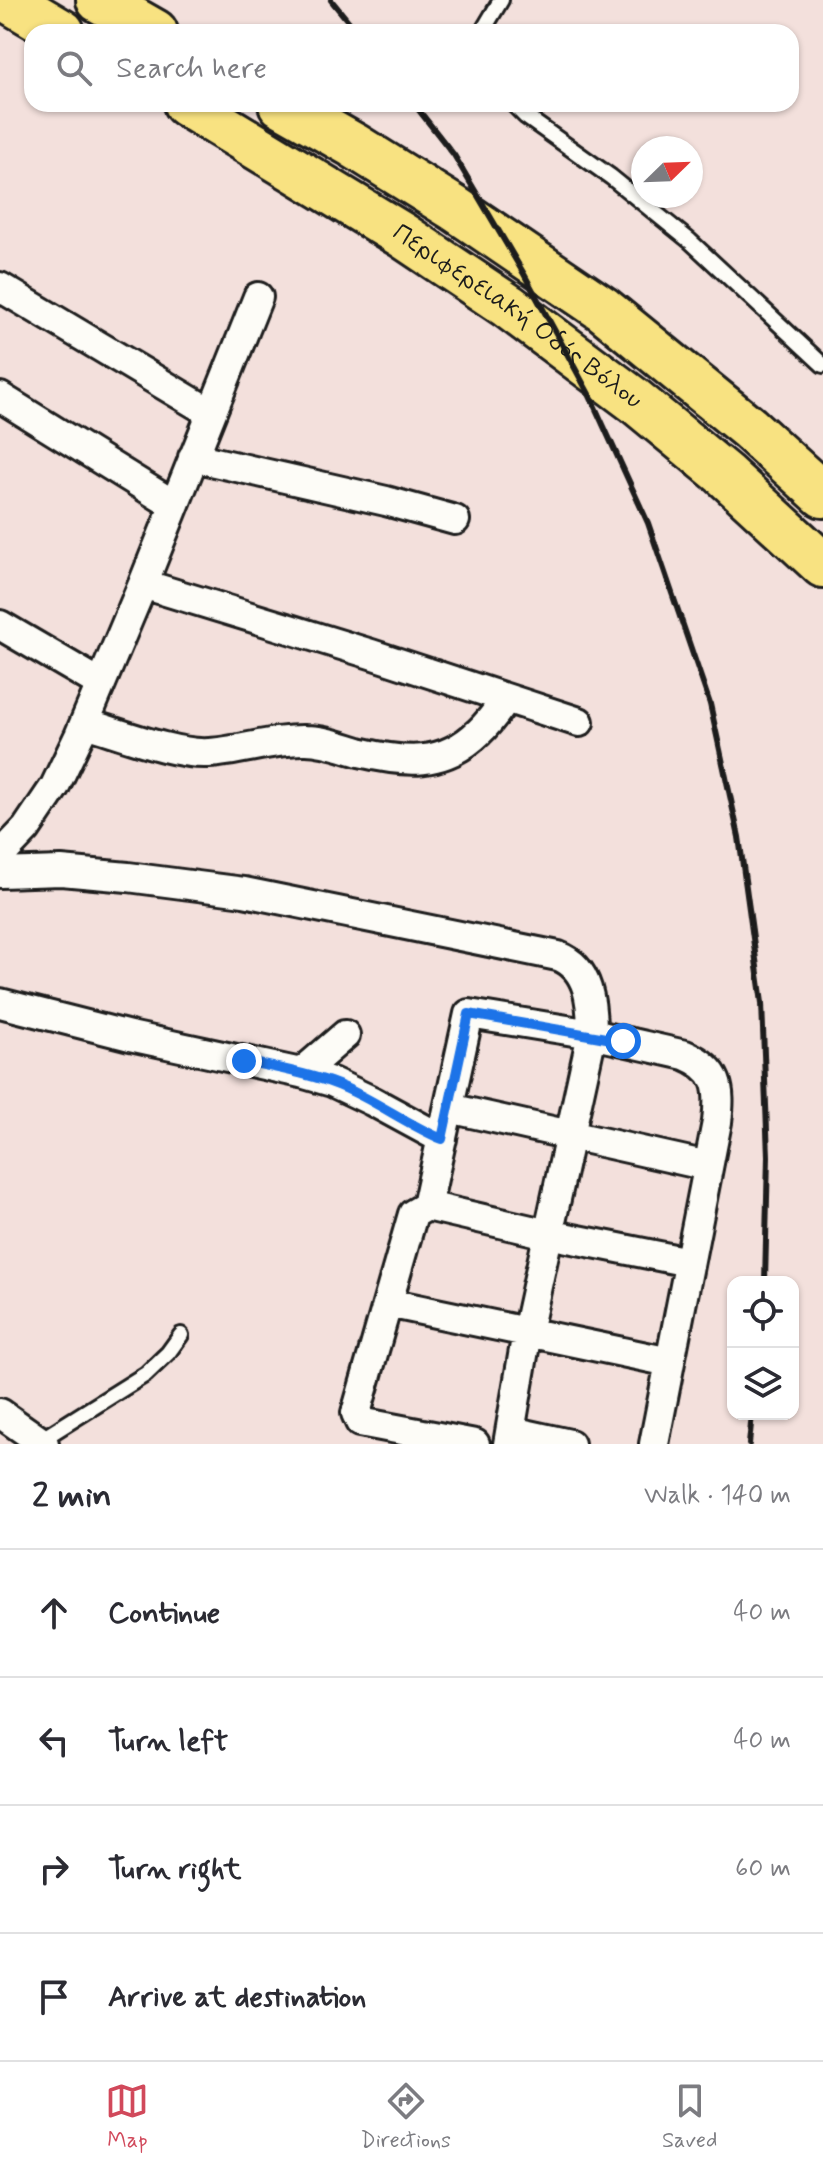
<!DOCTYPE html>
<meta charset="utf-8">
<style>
:root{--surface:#fff;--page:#f2f2f3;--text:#2b2b33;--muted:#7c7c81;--line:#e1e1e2;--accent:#d1495b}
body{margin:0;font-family:Mynerve,sans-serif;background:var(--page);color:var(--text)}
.controls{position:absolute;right:24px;bottom:24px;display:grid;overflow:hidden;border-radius:16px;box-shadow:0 2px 6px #0004}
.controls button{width:72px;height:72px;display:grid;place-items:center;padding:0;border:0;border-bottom:2px solid var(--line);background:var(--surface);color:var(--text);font:40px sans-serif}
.compass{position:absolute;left:631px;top:136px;width:72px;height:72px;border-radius:50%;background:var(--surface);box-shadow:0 2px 6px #0004;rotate:67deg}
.stop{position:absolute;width:24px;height:24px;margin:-18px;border:6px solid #1a73e8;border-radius:50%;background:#fff}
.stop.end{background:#1a73e8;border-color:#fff;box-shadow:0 2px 8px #0008}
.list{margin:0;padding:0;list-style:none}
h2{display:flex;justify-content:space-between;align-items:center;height:104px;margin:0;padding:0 32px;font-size:34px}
h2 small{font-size:26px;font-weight:400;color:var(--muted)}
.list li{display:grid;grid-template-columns:52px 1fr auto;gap:24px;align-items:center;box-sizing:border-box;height:128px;padding:0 32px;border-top:2px solid var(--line)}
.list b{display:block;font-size:30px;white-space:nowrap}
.list em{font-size:26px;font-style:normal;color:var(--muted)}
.icon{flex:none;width:44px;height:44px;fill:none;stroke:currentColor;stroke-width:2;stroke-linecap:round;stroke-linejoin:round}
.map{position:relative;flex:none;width:823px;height:1444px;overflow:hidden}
.search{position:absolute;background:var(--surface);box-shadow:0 2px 6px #0004;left:24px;right:24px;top:24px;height:88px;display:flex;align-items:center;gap:20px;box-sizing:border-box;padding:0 28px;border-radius:24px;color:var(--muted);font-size:30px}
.sheet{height:616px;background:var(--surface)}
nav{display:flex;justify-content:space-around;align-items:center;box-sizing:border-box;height:112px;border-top:2px solid var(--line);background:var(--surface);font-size:22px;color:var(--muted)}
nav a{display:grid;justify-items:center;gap:4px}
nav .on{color:var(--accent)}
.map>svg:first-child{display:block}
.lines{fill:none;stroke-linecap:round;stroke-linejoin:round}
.service-casing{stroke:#1c1c1c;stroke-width:20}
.minor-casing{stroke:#1c1c1c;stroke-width:34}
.primary-casing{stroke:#1c1c1c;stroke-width:50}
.service{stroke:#fdfcf7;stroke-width:14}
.minor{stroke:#fdfcf7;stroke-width:28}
.primary{stroke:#f8e281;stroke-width:44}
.rail{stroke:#1c1c1c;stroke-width:6}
.route{stroke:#1a73e8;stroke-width:10}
.labels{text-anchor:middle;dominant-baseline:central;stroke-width:6;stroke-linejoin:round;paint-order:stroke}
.street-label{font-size:26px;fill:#1c1c1c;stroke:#fdfcf7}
</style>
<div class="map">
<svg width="823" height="1444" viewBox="0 0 823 1444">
<rect width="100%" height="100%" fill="#f3e0dc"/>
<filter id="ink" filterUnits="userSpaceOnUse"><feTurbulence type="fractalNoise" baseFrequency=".0125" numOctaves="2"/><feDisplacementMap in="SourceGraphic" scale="16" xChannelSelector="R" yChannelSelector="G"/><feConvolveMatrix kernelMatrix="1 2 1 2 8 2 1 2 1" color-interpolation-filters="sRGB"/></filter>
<g filter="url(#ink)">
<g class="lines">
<g class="service-casing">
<path id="service" d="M482,32L501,0
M513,104L525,116L611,177L690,241L823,365
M39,1441L146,1374L168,1353L181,1335"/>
</g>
<g class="minor-casing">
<path id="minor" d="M0,287L211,413
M0,397L174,505
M193,457L386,501L455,520
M143,584L371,654L579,722
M0,625L101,684
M85,723C120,733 174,755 209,753C242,751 273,739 306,740C324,740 342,747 359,752C405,763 443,767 479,732C490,722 498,710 506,699
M0,856L26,829L55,786L79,736L143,584L258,297
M0,873L61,871L128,877L244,892L558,956C590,968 592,1005 592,1034L527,1332L508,1444
M0,1003L130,1036L301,1073L332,1082L372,1101L442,1139
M301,1073L345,1035
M449,1108L708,1166
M427,1206L548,1234L689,1262
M388,1303L670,1362
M0,1413L44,1444
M511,1431L570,1444
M475,1444L360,1422L356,1413L413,1214L427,1206L469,1014L592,1034L685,1055C719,1069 721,1088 717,1122L654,1444"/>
</g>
<g class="primary-casing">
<g id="primary">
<path d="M8,0L62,32"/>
<path d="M99,0L155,32"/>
<path id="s1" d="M186,104L402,235L508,306L634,400L724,474L823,565"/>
<path d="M281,104L353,145L454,208L603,309L749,428L823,495"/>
</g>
</g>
<use href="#service" class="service"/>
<use href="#minor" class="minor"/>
<use href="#primary" class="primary"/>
<path class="rail" d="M331,0L357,32
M414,104L454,155L524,274L590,396L648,523L710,704L739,837L762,1003L768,1156L765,1282
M749,1444L752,1414"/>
</g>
</g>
<g class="lines" filter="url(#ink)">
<path class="route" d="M244,1061C273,1067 302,1072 330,1082C370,1096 404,1123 442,1139L469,1014L623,1041"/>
</g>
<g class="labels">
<g class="street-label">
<text stroke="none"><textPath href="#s1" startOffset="394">Περιφερειακή Οδός Βόλου</textPath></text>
</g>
</g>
</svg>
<div class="controls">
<button><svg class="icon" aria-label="locate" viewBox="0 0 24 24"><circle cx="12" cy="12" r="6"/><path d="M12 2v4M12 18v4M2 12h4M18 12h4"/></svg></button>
<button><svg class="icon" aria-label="layers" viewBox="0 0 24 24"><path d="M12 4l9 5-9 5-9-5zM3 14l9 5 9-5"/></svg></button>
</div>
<svg class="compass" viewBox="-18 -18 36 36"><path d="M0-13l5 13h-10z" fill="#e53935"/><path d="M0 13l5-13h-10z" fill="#7c7c81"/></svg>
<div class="stop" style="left:623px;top:1041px"></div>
<div class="stop end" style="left:244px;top:1061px"></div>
<div class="search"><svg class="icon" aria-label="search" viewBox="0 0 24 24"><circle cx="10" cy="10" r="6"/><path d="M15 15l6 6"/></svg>Search here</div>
</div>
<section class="sheet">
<h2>2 min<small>Walk · 140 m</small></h2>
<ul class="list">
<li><svg class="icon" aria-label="ahead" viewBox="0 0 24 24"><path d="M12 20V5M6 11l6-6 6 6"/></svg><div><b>Continue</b></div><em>40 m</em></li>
<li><svg class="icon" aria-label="left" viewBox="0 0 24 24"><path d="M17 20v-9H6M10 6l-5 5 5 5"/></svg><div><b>Turn left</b></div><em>40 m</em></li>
<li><svg class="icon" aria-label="right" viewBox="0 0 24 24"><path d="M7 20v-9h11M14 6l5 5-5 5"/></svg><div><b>Turn right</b></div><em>60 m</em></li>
<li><svg class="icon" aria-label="arrive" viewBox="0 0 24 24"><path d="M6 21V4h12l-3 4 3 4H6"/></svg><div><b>Arrive at destination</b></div></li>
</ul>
</section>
<nav>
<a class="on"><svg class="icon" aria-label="map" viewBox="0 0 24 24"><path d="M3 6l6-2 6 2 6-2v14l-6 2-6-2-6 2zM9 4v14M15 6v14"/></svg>Map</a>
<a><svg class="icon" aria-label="directions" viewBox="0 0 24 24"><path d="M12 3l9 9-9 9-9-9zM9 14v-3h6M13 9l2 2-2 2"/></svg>Directions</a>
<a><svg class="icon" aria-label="saved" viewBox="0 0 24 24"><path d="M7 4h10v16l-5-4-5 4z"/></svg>Saved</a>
</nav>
